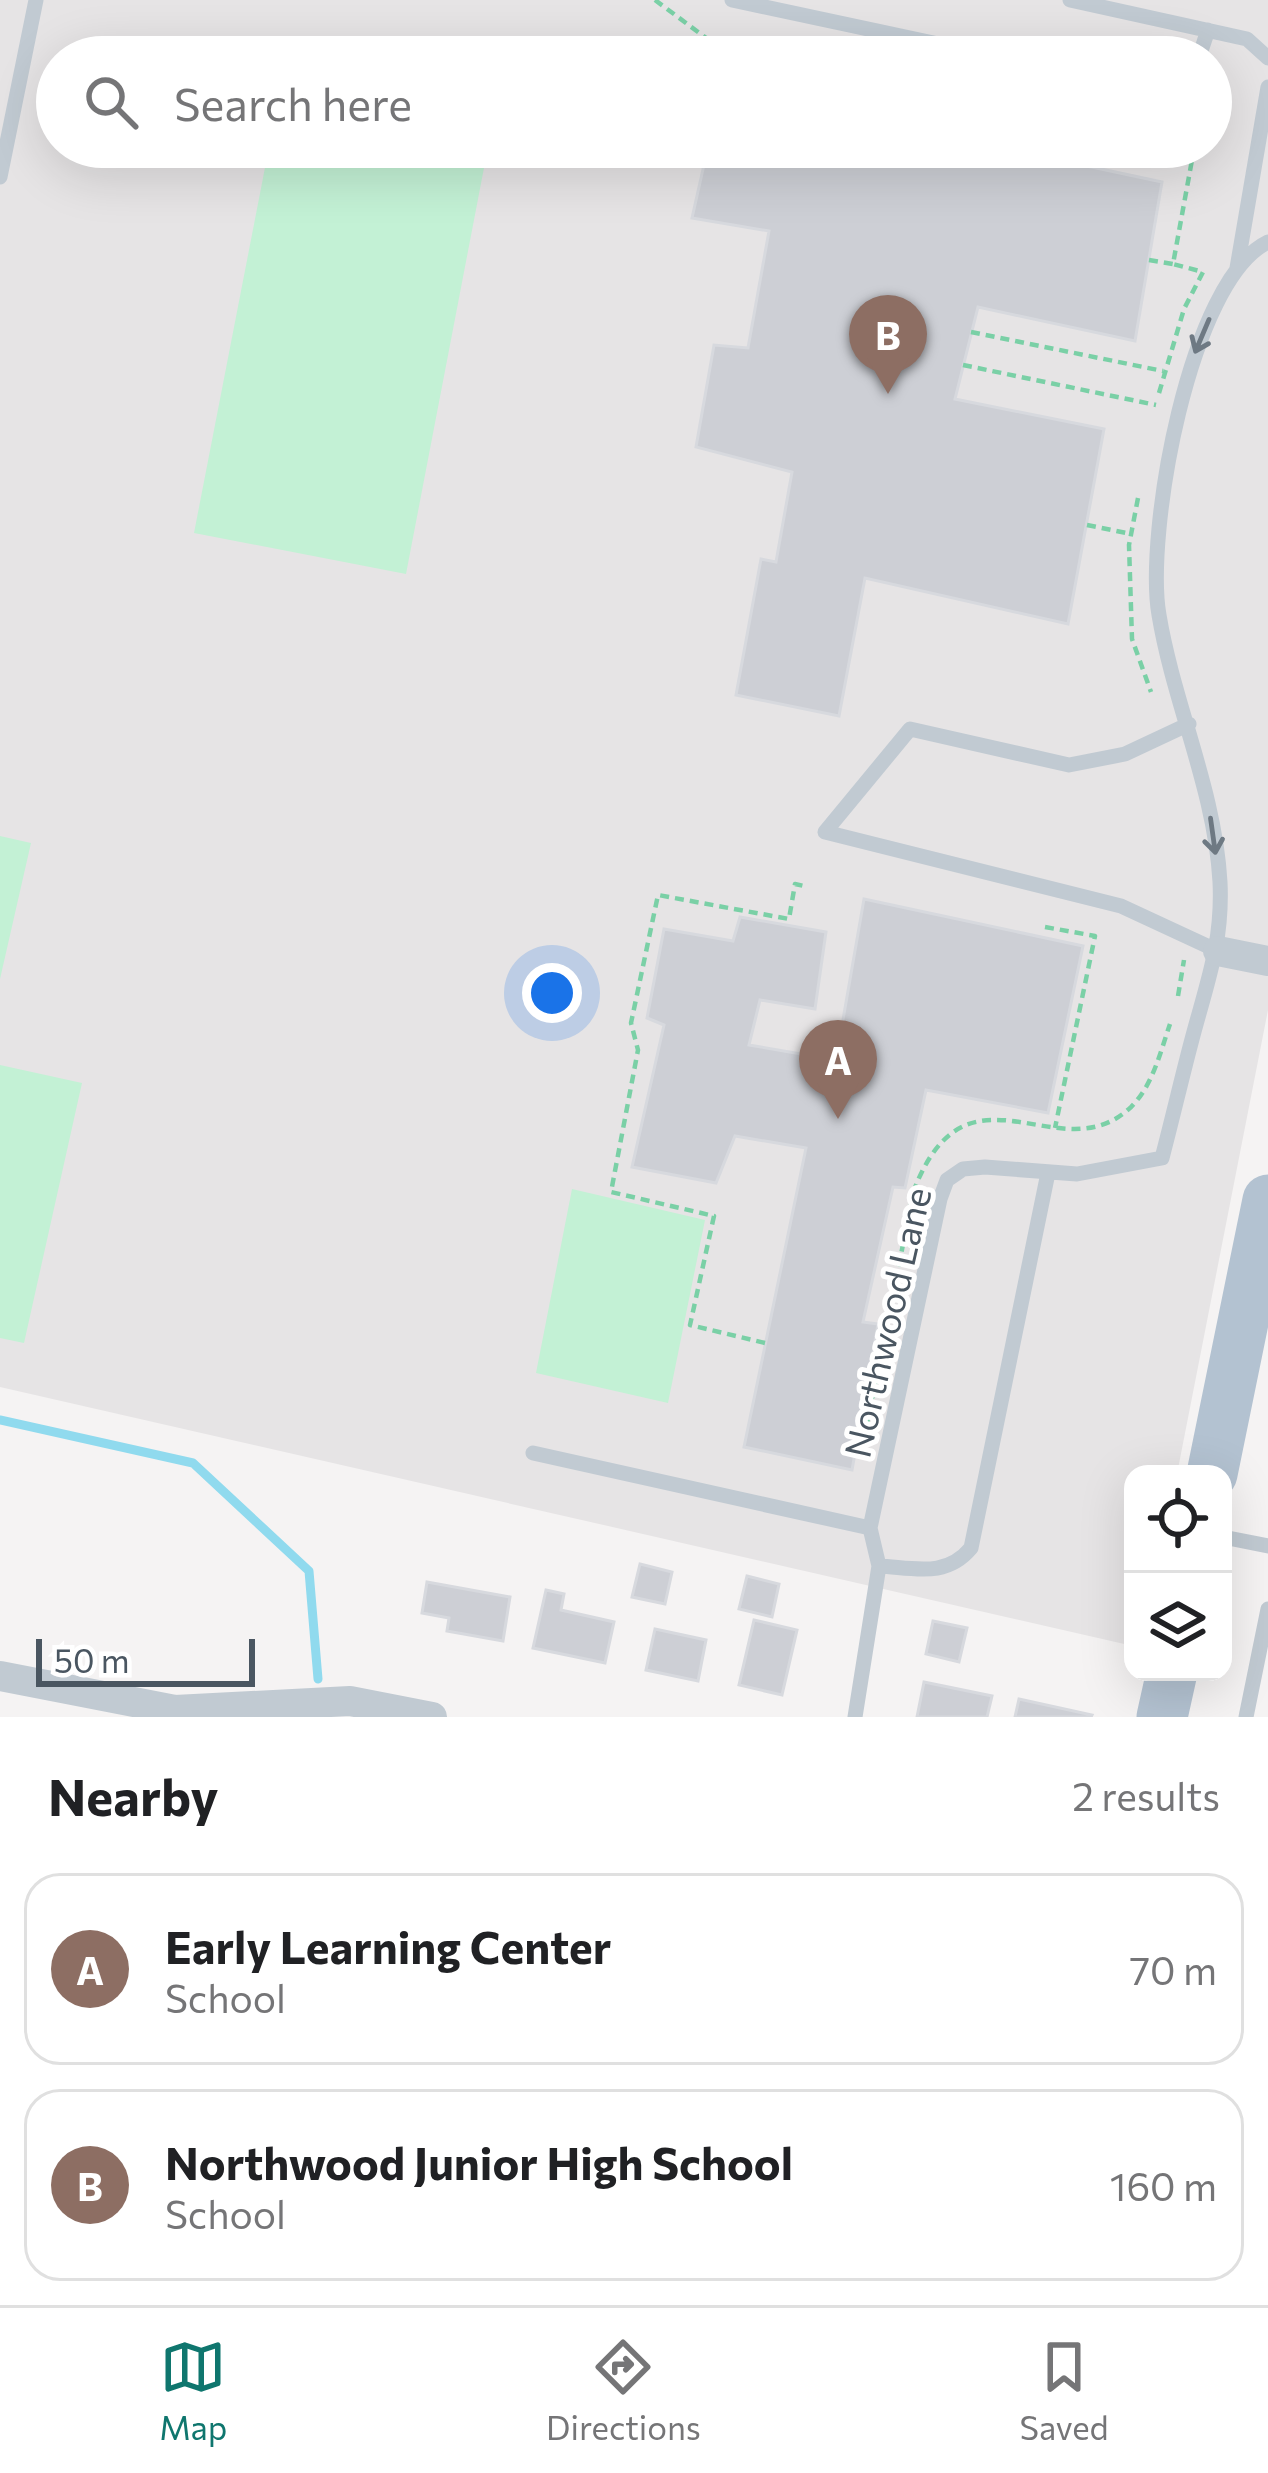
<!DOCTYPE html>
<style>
:root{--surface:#fff;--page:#f6f6f6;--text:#202124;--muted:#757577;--line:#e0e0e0;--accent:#0f766e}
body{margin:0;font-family:Commissioner,sans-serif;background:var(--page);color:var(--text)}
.controls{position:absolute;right:36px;bottom:36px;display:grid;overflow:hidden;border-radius:24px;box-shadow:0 12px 48px #0002}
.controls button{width:108px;height:108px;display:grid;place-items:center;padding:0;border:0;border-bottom:3px solid var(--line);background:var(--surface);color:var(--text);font:60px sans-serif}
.scale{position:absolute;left:36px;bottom:30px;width:219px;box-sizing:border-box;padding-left:12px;border:6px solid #4a5661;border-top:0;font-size:33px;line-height:42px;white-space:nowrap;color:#4a5661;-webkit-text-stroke:9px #fff;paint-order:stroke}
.you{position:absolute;left:552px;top:993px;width:42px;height:42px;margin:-30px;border:9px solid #fff;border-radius:50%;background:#1a73e8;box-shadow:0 0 0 18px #1a73e833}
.badge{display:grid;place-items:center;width:78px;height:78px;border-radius:50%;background:var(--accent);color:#fff;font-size:39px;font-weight:700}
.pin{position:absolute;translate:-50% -99px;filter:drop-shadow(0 3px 6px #0008)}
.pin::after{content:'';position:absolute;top:63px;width:42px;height:36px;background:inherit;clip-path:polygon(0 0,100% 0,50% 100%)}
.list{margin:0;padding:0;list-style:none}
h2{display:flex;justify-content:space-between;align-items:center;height:156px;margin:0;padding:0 48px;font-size:51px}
h2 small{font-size:39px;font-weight:400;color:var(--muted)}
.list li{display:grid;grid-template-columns:78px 1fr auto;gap:36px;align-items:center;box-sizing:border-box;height:192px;margin:0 24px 24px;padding:0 24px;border:3px solid var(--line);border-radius:36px}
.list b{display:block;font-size:45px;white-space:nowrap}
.list p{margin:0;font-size:39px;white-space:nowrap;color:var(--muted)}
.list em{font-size:39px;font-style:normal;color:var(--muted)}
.icon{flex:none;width:66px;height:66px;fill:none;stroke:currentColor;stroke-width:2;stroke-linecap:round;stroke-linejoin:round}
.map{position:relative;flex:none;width:1268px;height:1717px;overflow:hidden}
.search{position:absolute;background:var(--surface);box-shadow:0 12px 48px #0002;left:36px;right:36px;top:36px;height:132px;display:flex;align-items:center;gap:30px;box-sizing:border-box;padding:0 42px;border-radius:66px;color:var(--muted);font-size:45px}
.sheet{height:588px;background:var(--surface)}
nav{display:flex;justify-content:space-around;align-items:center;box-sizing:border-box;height:168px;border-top:3px solid var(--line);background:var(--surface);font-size:33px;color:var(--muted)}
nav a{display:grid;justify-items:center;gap:6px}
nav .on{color:var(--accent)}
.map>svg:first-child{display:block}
.education{fill:#e6e4e5;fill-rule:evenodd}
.green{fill:#c3f1d5}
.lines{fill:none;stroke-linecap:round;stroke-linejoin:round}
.stream{stroke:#90daee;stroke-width:9}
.building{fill:#cdcfd5;stroke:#d7d9de;stroke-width:3}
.path{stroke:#7ad0a6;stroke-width:4.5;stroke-dasharray:9 6;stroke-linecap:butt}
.service{stroke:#c1cad2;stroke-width:15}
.minor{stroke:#c1cad2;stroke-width:30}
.primary{stroke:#b3c2d1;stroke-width:51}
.oneway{stroke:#6e7983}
.labels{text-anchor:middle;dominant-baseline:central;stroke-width:10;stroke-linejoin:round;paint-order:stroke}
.street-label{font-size:36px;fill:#4a5661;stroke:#fff}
</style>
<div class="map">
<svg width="1268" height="1717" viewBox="0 0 1268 1717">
<rect width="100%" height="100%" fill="#f5f3f3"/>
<path class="education" d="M0,0H1268V1010L1177,1474H1133V1646L0,1387ZM57,57H1211V147H57Z"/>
<path class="green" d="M269,147H488L406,574L194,533Z
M0,836L31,843L0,979Z
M0,1065L82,1083L24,1343L0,1338Z
M572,1189L705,1220L668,1403L536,1373Z"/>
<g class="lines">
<path class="stream" d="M0,1420L193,1463L309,1571L318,1679"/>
</g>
<path class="building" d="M708,147H998L1162,182L1135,341L978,307L955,399L1104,429L1068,624L865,578L839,716L736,695L761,559L776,562L792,472L696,447L714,345L748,348L769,231L692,218Z
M864,899L1083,946L1048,1113L926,1090L905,1188L893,1187L863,1322L878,1324L852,1470L744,1447L806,1148L735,1136L716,1183L632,1167L664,1025L647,1018L664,929L733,941L740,917L826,932L815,1009L760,1000L749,1045L836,1060Z
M640,1564L672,1572L665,1604L632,1597Z
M747,1576L779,1584L772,1617L739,1609Z
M427,1582L510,1597L503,1641L447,1631L449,1618L422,1613Z
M546,1590L564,1594L561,1610L614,1622L605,1663L533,1648Z
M754,1620L797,1630L782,1695L739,1685Z
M933,1621L967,1628L959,1662L926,1654Z
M655,1629L706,1640L698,1681L646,1670Z
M924,1682L992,1696L987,1717H917Z
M1019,1699L1092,1715L1091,1717H1015Z"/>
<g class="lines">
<path class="path" d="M655,0L725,52L747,57
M1149,260L1173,264
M971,332L1163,371
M963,365L1156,405
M1159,393L1184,309L1203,272L1173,264L1194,149L1183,147
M1138,498L1129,545L1132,639L1151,692
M1087,525L1131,534
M1045,927L1095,936L1055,1128
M1178,996L1184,960
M765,1343L690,1325L714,1216L611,1192L638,1050L631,1023L658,895L789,919L795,884L804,886
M866,1428L914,1190C968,1050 1060,1175 1131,1107C1153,1085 1160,1053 1170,1024"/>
<path class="service" d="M732,0L999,57
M1070,0L1247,39L1268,58
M1199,57L1208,30
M0,177L36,0
M1237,268L1268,87
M1189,724L1125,754L1069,765L910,729L825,832L1121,906L1218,951
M533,1453L870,1528
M1223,1537L1268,1546
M879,1566C915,1568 946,1578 971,1548L1048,1173
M855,1717L879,1566L870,1528L940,1199L947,1180L963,1169L985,1167L1077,1174L1162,1158C1172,1120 1181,1081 1191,1043C1206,985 1223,944 1220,882C1215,790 1174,705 1159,615C1145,535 1189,280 1268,242
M1246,1717L1268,1609"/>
<path class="minor" d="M1218,951L1268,961
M0,1676L175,1710L350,1701L432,1717"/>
<path class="primary" d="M1212,1474L1268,1200
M1162,1717L1172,1672"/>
</g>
<defs><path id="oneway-shaft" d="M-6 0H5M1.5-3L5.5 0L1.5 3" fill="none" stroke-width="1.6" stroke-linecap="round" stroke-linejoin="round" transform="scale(3)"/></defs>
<g class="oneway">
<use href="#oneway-shaft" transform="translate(1202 336) rotate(113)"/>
<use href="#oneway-shaft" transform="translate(1213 836) rotate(82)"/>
</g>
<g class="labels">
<g class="street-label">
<text transform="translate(886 1322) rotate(-77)">Northwood Lane</text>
</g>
</g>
</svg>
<div class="controls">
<button><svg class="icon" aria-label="locate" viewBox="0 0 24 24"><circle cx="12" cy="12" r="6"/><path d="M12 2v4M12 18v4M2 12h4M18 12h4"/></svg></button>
<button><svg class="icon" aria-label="layers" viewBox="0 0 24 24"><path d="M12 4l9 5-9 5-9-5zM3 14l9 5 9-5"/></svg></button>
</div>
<div class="scale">50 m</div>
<div class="you"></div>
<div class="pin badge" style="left:838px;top:1119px;background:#8d6e63">A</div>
<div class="pin badge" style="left:888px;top:394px;background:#8d6e63">B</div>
<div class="search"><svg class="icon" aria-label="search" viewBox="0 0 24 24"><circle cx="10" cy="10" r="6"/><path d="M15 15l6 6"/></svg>Search here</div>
</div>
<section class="sheet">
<h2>Nearby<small>2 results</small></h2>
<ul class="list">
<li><span class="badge" style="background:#8d6e63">A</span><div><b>Early Learning Center</b><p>School</p></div><em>70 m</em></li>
<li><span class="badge" style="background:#8d6e63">B</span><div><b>Northwood Junior High School</b><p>School</p></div><em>160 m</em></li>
</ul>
</section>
<nav>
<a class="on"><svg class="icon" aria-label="map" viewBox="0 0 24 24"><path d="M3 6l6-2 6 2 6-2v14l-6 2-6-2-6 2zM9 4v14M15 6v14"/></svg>Map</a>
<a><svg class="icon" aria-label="directions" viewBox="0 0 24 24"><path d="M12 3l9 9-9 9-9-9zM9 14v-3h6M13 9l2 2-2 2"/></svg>Directions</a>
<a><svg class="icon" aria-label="saved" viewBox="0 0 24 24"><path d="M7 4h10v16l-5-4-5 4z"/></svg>Saved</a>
</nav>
